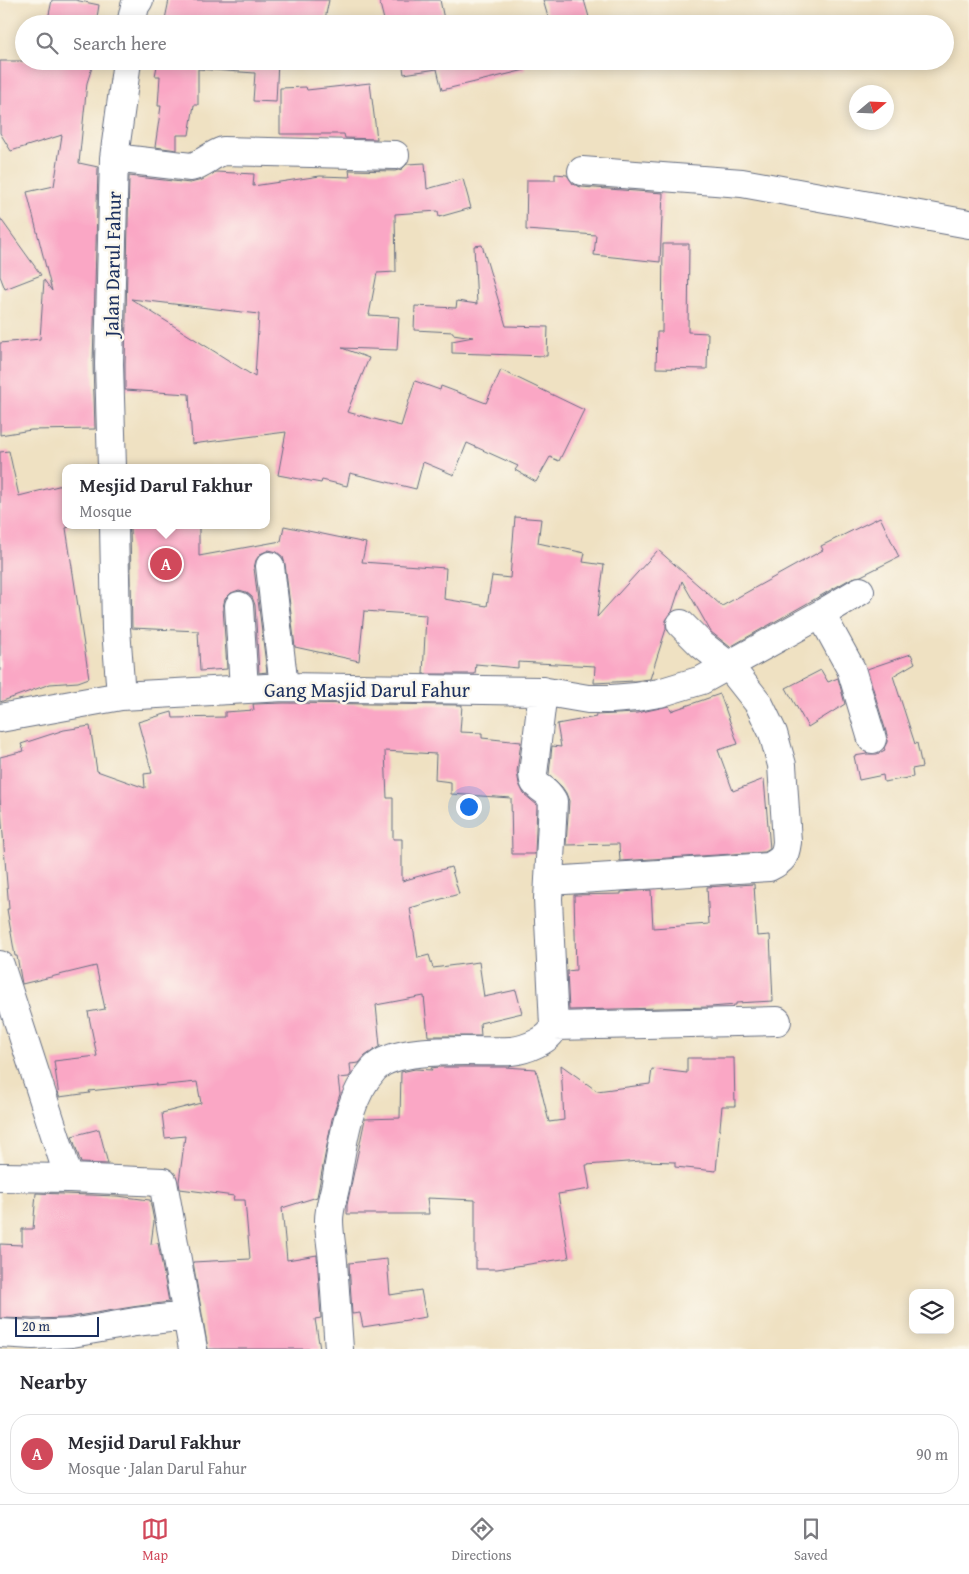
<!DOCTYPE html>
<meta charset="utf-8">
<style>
:root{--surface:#fff;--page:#f2f2f3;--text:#2b2b33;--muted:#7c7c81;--line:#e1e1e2;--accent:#d1495b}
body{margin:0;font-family:"Gentium Book Plus",serif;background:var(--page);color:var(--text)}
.controls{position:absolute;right:15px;bottom:15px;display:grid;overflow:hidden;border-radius:10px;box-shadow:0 2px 12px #0003}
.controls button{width:45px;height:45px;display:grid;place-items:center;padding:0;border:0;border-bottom:1px solid var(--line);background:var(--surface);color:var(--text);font:25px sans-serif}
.compass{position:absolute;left:849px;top:85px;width:45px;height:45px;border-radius:50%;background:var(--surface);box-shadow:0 2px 12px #0003;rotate:71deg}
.scale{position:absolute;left:15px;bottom:12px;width:84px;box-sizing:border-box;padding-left:5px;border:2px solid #1b2f5e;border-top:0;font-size:14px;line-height:18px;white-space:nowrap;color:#1b2f5e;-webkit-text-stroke:4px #fbf7ec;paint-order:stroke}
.you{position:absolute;left:468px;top:806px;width:18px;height:18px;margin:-12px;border:4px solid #fff;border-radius:50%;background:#1a73e8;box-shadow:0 0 0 8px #1a73e833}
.badge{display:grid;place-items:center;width:32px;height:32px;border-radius:50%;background:var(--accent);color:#fff;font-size:16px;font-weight:700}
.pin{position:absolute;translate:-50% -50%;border:2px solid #fff;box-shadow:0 1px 5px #0006}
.popup{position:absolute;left:62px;top:464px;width:208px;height:65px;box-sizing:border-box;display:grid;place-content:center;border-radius:10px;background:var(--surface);filter:drop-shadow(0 1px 4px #0005);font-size:16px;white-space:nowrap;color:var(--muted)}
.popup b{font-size:19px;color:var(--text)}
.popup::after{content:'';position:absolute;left:50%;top:100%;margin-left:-10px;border:10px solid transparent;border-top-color:var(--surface)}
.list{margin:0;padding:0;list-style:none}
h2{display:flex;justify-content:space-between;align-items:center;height:65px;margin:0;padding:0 20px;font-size:21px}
h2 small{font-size:16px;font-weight:400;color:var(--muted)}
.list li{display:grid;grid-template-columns:32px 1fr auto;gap:15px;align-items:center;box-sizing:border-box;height:80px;margin:0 10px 10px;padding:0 10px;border:1px solid var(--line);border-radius:20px}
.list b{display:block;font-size:19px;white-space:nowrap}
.list p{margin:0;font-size:16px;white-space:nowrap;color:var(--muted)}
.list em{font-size:16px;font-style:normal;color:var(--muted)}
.icon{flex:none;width:28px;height:28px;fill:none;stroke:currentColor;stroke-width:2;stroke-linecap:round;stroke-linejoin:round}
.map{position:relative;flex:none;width:969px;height:1349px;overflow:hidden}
.search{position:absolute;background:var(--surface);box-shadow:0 2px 12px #0003;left:15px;right:15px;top:15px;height:55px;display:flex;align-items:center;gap:12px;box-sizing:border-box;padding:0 18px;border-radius:28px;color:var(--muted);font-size:19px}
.sheet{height:155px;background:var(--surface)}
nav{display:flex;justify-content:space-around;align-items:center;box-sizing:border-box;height:70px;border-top:1px solid var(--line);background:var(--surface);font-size:14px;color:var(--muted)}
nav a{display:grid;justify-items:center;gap:2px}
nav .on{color:var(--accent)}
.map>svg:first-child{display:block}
.building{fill:#faa7c5;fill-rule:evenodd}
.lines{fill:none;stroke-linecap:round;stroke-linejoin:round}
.minor-casing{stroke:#656d81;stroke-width:30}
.minor{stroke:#fff;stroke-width:28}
.labels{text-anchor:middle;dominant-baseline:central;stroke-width:5;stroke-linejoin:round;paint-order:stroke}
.street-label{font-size:20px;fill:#1b2f5e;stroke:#fbf7ec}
</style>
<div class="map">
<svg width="969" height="1349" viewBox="0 0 969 1349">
<rect width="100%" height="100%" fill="#fbf7ec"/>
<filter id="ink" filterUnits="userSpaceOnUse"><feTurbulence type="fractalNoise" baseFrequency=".02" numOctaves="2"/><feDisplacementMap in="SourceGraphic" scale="10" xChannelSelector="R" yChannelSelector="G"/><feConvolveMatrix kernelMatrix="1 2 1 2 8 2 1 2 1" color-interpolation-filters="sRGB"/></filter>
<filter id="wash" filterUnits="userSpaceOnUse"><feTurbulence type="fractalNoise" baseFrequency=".0096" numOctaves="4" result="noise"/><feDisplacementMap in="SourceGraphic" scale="20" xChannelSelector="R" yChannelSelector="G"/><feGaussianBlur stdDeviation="1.12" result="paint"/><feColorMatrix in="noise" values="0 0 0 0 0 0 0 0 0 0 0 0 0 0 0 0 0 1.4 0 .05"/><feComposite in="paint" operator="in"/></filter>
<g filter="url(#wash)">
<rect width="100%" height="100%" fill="#efe1c2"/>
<g id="blocks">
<path class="building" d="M52,0H75L99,5L96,24H47Z
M169,0H329L324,24H164Z
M379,0H440L445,24H385Z
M543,0H584L591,24H550Z
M0,61H94L87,83L79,163L98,167L93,364L95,429L31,430L0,435V343L40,339L44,280L52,291L27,192L54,186L62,135L11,151L0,133Z
M158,61H278L276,102L253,101L255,73L198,69V105H194L189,135H177V150L155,147L161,106H158L160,76H155Z
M402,61H524L525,70L442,90L437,69L404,74Z
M370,83L377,139L345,138L344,134H280V88L306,87L307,90Z
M425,163L427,189L463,179L471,208L439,217L438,211L395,214L396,272L377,273L369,315L399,317L397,350L342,348L369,358L347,412L401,426L415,381L440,390L441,386L486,403L501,370L584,410L559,461L550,457L536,482L515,470L518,466L467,443L454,475L423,462L416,489L350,473L347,486L322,480L321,483L278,475L286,432L192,444L189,394L125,390V364L129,176L190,183L202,180L216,172L254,174L253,186L320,176L350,177L349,170L395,171L402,169L407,164ZM131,299L259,314L255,377Z
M555,174L567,175L573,184L581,187L663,193L660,262L594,255L596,235L526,230L527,180H555Z
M0,218L41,275L5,289L0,276Z
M663,244H689L688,332L708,333L707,369L656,368L657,332H662Z
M482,245L506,326L548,327L547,356L452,353V341L473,337L453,334V332L414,330L415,306L456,308L457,301L477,304L474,246Z
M9,451L19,496L66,484V525H68L69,527L66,528L89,678L78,682L50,684L0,702V452Z
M515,517L541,519L538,543L585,553L583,562L604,565L597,617L658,550L722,606L823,550L821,546L880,517L899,557L861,576L852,578L730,647L711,632L682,581L672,612L666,620V629L650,679L634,681L594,683L595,666L518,662V668L476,664L475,674H423L426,615L364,611L359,661L295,647L285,564L283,557L277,552L269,550L260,554L256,560L254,568L267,672L259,673L255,605L252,597L246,592L239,590L231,593L225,599L223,607L227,669L200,671L198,631L132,628L130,527L199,525V556L281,541L284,526L366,543L362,562L446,568L444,599L487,606L492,576L510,578Z
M911,654L915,663L893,676L915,744L917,743L922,767L912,769L913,777L884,782L883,775L859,780L854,756L867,754H877L885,750L884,748L887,742V735L867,669Z
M821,670L828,682L838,678L845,704L808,727L786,688Z
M720,694L738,744L718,750L733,791L764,779L770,849L765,852L620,861L619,844L566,845L569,801L566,793L562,787L549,774L552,746L561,747L557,724L596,717L595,715L637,713L669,706L671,711Z
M284,703L462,705L460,732L482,733V738L521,742L517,772L519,784L524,794L537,805L535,854H512L511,798L451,794V782L435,780L436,754L385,751L387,798H393V839H402V881L451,867L459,894L410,908L418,958L429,955L433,968L479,962L484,997L516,990L522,1013L480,1023L481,1036H428L424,996L376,1005L380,1046L365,1056L359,1063L350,1064L351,1074L349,1077L338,1078L340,1094L332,1119L317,1197L282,1208L287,1260L317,1255L321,1318L315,1319L320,1349H208L193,1262L250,1259L245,1200H233L234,1196L180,1189L179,1182L185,1136L165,1138L162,1113L201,1103L197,1082L156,1086V1084L89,1091L90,1093L59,1097L54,1061L97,1056L88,1012L105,1009L96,966L22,984L17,956H15L7,909H9L0,798V757L24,751L21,744L64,730L90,726L97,771L145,788L144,774L152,773L138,722L172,712L173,718L225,717V712L254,710L253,704Z
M754,884L757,936L770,935L773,1001L736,1003V1005L710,1007L569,1010L567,971L576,970L574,895L621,894V892L651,890L653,928L709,924L707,887Z
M687,1058H734L735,1106H722L716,1171L675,1167V1162L641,1161L586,1165L590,1189L558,1194L569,1258L497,1269H476V1258H475V1200L427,1198L429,1214H347V1205L365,1119L400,1118L401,1072L415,1069L432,1070L431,1068L439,1067H505L536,1069L549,1122L564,1120L561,1065L597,1091L650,1084L652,1069L687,1073Z
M99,1129L108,1164L81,1163L72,1136Z
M36,1193L117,1196L150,1200L154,1221L151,1244L158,1243L169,1302L132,1307L65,1318L33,1319L0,1318V1244L22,1245V1229H33Z
M387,1259L390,1295L421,1290L426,1317L363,1327L360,1313L352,1314L349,1263Z"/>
</g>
</g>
<g filter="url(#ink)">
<use href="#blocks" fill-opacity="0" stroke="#656d81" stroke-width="1"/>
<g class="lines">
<g class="minor-casing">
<path id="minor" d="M131,24L135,6L139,0
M114,158L191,167C203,164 211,155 223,151L395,155
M582,171L742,183L969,224
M112,468L109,364L114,158L127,61
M114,525L116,629L121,696
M270,566L284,687
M239,606L244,689
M821,614L860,591
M0,718L121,696L284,687L541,691L588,699H612L636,697L659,693L702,680L821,614L851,669L872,739
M549,881L769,867C783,860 785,857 787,842L782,765L773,733L759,704L729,666L702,645L681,624
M0,965L69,1178L163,1182L193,1349
M554,1026L777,1021
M0,1177L69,1178
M0,1333L33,1335L72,1333L135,1322L186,1316
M339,1349C337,1320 335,1291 333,1262C332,1248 329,1234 329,1220C329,1208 334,1195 336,1183C343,1144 346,1100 374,1069C396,1044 479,1053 511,1051C524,1050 552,1040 554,1026L548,899L553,801C551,798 548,793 545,791C537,784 534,786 533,774L543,691"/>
</g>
<use href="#minor" class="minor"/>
</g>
</g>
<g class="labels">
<g class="street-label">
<text transform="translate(112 264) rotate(-89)">Jalan Darul Fahur</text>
<text x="367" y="689">Gang Masjid Darul Fahur</text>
</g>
</g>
</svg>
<div class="controls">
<button><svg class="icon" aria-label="layers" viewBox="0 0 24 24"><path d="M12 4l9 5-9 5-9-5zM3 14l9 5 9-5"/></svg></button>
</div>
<svg class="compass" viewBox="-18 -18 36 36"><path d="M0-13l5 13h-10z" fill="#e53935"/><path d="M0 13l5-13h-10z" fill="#7c7c81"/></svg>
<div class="scale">20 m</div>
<div class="you"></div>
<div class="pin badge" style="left:166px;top:564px">A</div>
<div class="popup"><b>Mesjid Darul Fakhur</b>Mosque</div>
<div class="search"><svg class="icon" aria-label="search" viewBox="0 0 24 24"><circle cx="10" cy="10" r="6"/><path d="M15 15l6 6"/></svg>Search here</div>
</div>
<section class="sheet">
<h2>Nearby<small></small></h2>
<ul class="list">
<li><span class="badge">A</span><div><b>Mesjid Darul Fakhur</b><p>Mosque · Jalan Darul Fahur</p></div><em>90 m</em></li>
</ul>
</section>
<nav>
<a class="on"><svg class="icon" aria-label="map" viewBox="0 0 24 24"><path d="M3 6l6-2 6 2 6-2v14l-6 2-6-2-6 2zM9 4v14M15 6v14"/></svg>Map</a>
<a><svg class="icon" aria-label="directions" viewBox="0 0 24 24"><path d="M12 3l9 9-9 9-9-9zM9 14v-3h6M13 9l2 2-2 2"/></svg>Directions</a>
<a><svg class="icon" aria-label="saved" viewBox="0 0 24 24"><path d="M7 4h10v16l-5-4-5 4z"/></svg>Saved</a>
</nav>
